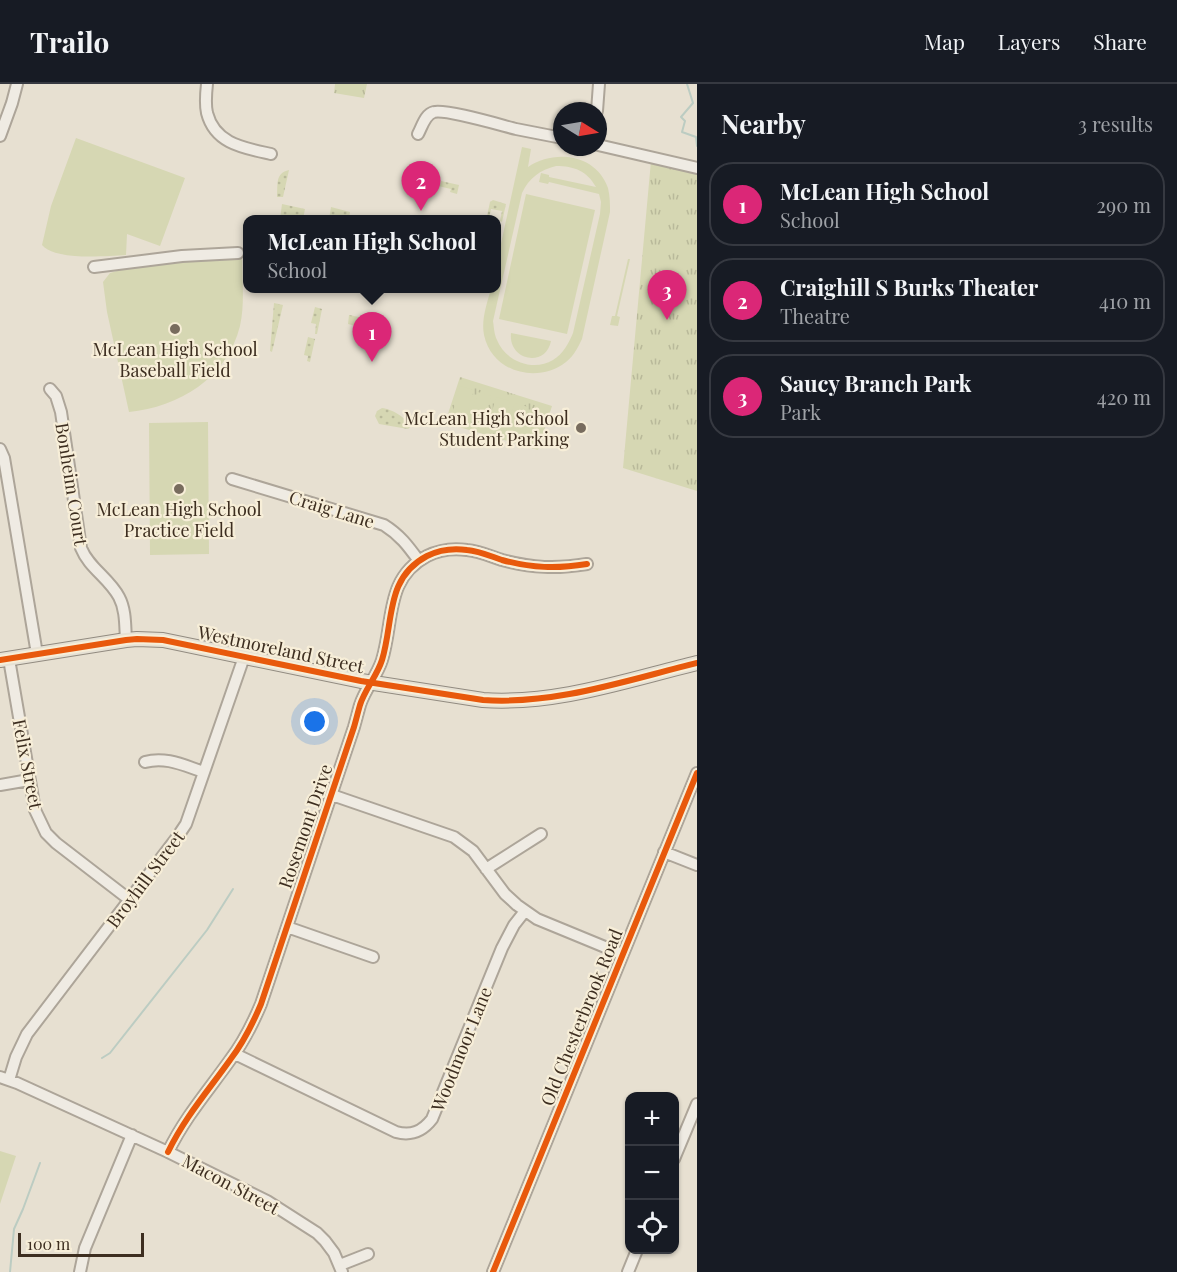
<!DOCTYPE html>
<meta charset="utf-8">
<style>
:root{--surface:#171b24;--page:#20242c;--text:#f1f3f6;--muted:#9ea1a6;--line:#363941;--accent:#db2777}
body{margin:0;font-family:"Playfair Display",serif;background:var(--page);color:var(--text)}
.controls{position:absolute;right:18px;bottom:18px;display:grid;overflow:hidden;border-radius:12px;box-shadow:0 2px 4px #0004}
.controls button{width:54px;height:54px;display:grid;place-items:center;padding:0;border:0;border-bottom:2px solid var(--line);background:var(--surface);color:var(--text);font:30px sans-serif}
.compass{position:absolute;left:553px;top:18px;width:54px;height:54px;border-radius:50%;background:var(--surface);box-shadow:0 2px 4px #0004;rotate:101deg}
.scale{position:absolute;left:18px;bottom:15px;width:126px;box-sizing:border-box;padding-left:6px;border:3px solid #3d2e20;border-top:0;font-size:16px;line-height:21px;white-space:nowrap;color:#3d2e20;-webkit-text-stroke:4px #f7eed8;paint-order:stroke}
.you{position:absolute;left:315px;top:638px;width:21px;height:21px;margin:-15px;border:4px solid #fff;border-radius:50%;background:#1a73e8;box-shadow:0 0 0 9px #1a73e833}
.badge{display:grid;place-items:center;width:39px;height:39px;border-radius:50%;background:var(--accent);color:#fff;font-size:20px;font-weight:700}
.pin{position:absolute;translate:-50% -50px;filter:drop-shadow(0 2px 3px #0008)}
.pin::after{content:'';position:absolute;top:32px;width:21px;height:18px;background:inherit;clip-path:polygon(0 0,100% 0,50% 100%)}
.popup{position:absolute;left:243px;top:131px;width:258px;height:78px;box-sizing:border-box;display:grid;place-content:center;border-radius:12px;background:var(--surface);filter:drop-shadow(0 2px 4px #0005);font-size:20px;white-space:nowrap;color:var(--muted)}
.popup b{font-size:22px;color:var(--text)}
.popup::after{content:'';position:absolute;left:50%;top:100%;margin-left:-12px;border:12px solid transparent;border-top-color:var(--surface)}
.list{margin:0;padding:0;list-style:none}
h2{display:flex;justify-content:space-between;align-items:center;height:78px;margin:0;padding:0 24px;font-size:26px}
h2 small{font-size:20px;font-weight:400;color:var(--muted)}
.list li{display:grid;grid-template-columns:39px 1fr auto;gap:18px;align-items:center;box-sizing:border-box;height:84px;margin:0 12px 12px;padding:0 12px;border:2px solid var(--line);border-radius:24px}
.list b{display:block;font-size:22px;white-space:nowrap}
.list p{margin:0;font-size:20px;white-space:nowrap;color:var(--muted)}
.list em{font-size:20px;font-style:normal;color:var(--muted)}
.icon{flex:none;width:33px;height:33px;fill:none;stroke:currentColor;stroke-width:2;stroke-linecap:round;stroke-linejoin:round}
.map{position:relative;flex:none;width:697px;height:1188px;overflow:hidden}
header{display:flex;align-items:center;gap:36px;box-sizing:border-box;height:84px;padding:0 30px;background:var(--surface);border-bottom:2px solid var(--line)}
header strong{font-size:28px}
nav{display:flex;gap:33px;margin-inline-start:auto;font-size:21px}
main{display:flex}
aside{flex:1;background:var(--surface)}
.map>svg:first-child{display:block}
.grass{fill:url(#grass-dots)}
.park{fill:url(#park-tufts)}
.pitch{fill:#d6d7b3;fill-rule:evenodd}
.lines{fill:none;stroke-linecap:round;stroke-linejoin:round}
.stream{stroke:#bcccc2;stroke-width:2}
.minor-casing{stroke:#ada599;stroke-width:14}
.major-casing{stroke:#928b80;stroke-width:16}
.minor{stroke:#efebe3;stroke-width:10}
.major{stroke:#e6e1d4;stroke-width:14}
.cycleway-casing{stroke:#f7eed8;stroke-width:10}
.cycleway{stroke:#e8590c;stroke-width:6}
.poi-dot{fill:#786c5e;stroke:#f7eed8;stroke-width:2}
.labels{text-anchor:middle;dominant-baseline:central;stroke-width:4.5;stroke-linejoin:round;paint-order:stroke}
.poi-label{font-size:18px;fill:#3d2e20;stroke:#f7eed8}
.street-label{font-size:18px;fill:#3d2e20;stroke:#f7eed8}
</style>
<header>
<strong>Trailo</strong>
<nav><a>Map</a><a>Layers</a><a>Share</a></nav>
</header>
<main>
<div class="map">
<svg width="697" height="1188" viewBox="0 0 697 1188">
<defs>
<pattern id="grass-dots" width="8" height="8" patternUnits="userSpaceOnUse" patternTransform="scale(1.5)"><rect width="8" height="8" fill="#d6d7b3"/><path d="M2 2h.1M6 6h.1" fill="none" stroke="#b9b99a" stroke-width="1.8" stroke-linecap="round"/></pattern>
<pattern id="park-tufts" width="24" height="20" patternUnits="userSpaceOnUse" patternTransform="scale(1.5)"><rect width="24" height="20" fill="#d6d7b3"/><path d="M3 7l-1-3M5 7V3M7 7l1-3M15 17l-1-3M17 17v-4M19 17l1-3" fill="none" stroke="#b9b99a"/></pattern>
</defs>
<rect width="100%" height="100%" fill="#e7e0d1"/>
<path class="grass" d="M289,86L283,113H277C278,100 275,89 289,86Z
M426,94L434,95L433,99L440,101L441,97L459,101L457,110L450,108L451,105L425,99Z
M493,116L506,120L502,138L500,137L502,127L491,125L489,135L487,132L490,118Z
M282,120L305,125L303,135H280Z
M331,123L350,128L349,135H329Z
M274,219L283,221L272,268L270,267Z
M315,223L322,225L317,250H315L316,240L311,239Z
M349,231L369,235L367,245L348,240Z
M308,253L315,255L310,278L307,277L308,272L304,271Z
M382,324C392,325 407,334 410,343L408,345L379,340L375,332L377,327Z"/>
<path class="park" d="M335,0H367L364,14L334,9Z
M651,77L697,88V407L623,384Z
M460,293L552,322L538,366L445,339Z"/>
<path class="pitch" d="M76,54L185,94L160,162L127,150L126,171C105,172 56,177 42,161L51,122Z
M522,63L531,65L528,83C555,65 596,70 608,104C610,112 610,121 610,128L582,255C578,263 574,272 566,278C538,300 492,289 484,251C481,236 487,219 491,205L496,204L497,178ZM556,82C574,82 587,87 596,103L549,93V91L541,89L539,98L548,100L549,98L599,110L601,118L600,130L573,249C569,259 563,270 553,276C533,288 505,277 497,256C494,250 494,243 493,237L522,109C529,94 540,86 556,82Z
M526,110L595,126L567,250L499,235Z
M242,172C242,194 245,220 240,242C227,294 179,323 129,328L107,228L103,198L110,189L141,180Z
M628,175H630L617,232L620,233L618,242L610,241L612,232H615Z
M511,249L551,257C546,284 508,277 511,249Z
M460,302L474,306L465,335L452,331Z
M478,308L491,312L483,341L469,337Z
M496,313L510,317L501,346L488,342Z
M515,319L528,323L519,352L506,347Z
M533,324L546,328L537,357L524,353Z
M208,338L209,470L150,471L149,339Z
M0,1067L16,1072L0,1120Z"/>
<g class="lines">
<path class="stream" d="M687,0L693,19L681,33L685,37L682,48L696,53L697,62
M102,974L110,969L207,846L233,805
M10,1188L14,1145L23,1125L40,1079"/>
<g class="minor-casing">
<path id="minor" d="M207,0C206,9 205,20 207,29C215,60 244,64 271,70
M597,27L599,0
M418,50C422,43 425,30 434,28C446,25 500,41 516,45C531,48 547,51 562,54
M0,52L12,19L17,0
M598,61L697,84
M94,183L182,172L238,169
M50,305L56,312L61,328L81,464C89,484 109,494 119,513C126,526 125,542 126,556
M0,365L4,374L37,570
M232,395L384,441C400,451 408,462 419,477
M9,575L35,726L46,749L56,759L130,816
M145,678C166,672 185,682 204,688
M0,701L29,696
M332,711L454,753L473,767L505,810L517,821L537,835L622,870
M664,768L697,781
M486,785L541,750
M287,843L373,873
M235,970L396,1048C411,1052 422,1048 432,1035L502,864L514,841L525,827
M0,993L17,999L168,1068L267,1117L317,1149L325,1157L334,1169L342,1188
M9,996L16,973L27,950L178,752L186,740L244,573
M168,1068C185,1033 208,1007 230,976C243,959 253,939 261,920L354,643C356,636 358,628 360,621C365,605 377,592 382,576C394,537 385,494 427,472C439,466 453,464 467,466C479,467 490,472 502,476C532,484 556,485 587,480
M674,1075L697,1020
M340,1181L368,1170
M80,1188L85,1164L132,1051
M493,1188L697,689
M628,1188L637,1166"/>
</g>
<g class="major-casing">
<path id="major" d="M0,576L126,556L137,555L163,556L361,597L483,616C556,621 627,596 697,579"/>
</g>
<use href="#minor" class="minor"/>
<use href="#major" class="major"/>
<g class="cycleway-casing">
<path id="cycleway" d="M0,576L126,556L137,555L163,556L361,597L483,616C556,621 627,596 697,579
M168,1068C185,1033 208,1007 230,976C243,959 253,939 261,920L354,643C356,636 358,628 360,621C365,605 377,592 382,576C394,537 385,494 427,472C439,466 453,464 467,466C479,467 490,472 502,476C532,484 556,485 587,480
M493,1188L697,689"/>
</g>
<use href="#cycleway" class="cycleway"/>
</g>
<g class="poi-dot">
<circle cx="175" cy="245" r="6"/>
<circle cx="581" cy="344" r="6"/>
<circle cx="179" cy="405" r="6"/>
</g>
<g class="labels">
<g class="poi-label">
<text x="175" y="265">McLean High School<tspan x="175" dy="21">Baseball Field</tspan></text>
<text x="569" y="334" text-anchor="end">McLean High School<tspan x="569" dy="21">Student Parking</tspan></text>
<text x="179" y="425">McLean High School<tspan x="179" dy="21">Practice Field</tspan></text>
</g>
<g class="street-label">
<text transform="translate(72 400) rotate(81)">Bonheim Court</text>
<text transform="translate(332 425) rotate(17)">Craig Lane</text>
<text transform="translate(281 565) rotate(12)">Westmoreland Street</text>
<text transform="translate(28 680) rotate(79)">Felix Street</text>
<text transform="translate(305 742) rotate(-71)">Rosemont Drive</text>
<text transform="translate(145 795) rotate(-53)">Broyhill Street</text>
<text transform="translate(581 933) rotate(-68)">Old Chesterbrook Road</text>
<text transform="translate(461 965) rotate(-68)">Woodmoor Lane</text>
<text transform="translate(231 1100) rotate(28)">Macon Street</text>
</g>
</g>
</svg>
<div class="controls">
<button>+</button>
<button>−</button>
<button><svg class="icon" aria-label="locate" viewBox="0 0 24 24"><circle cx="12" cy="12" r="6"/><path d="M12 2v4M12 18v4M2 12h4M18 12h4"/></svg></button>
</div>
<svg class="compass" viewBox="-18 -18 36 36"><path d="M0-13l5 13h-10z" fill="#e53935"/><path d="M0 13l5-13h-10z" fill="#9ea1a6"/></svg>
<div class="scale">100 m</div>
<div class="you"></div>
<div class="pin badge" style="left:372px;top:278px">1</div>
<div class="popup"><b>McLean High School</b>School</div>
<div class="pin badge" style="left:421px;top:127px">2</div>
<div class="pin badge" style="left:667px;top:236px">3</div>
</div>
<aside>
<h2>Nearby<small>3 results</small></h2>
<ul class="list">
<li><span class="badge">1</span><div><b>McLean High School</b><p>School</p></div><em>290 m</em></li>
<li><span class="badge">2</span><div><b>Craighill S Burks Theater</b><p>Theatre</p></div><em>410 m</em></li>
<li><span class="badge">3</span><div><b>Saucy Branch Park</b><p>Park</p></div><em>420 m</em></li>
</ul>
</aside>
</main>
